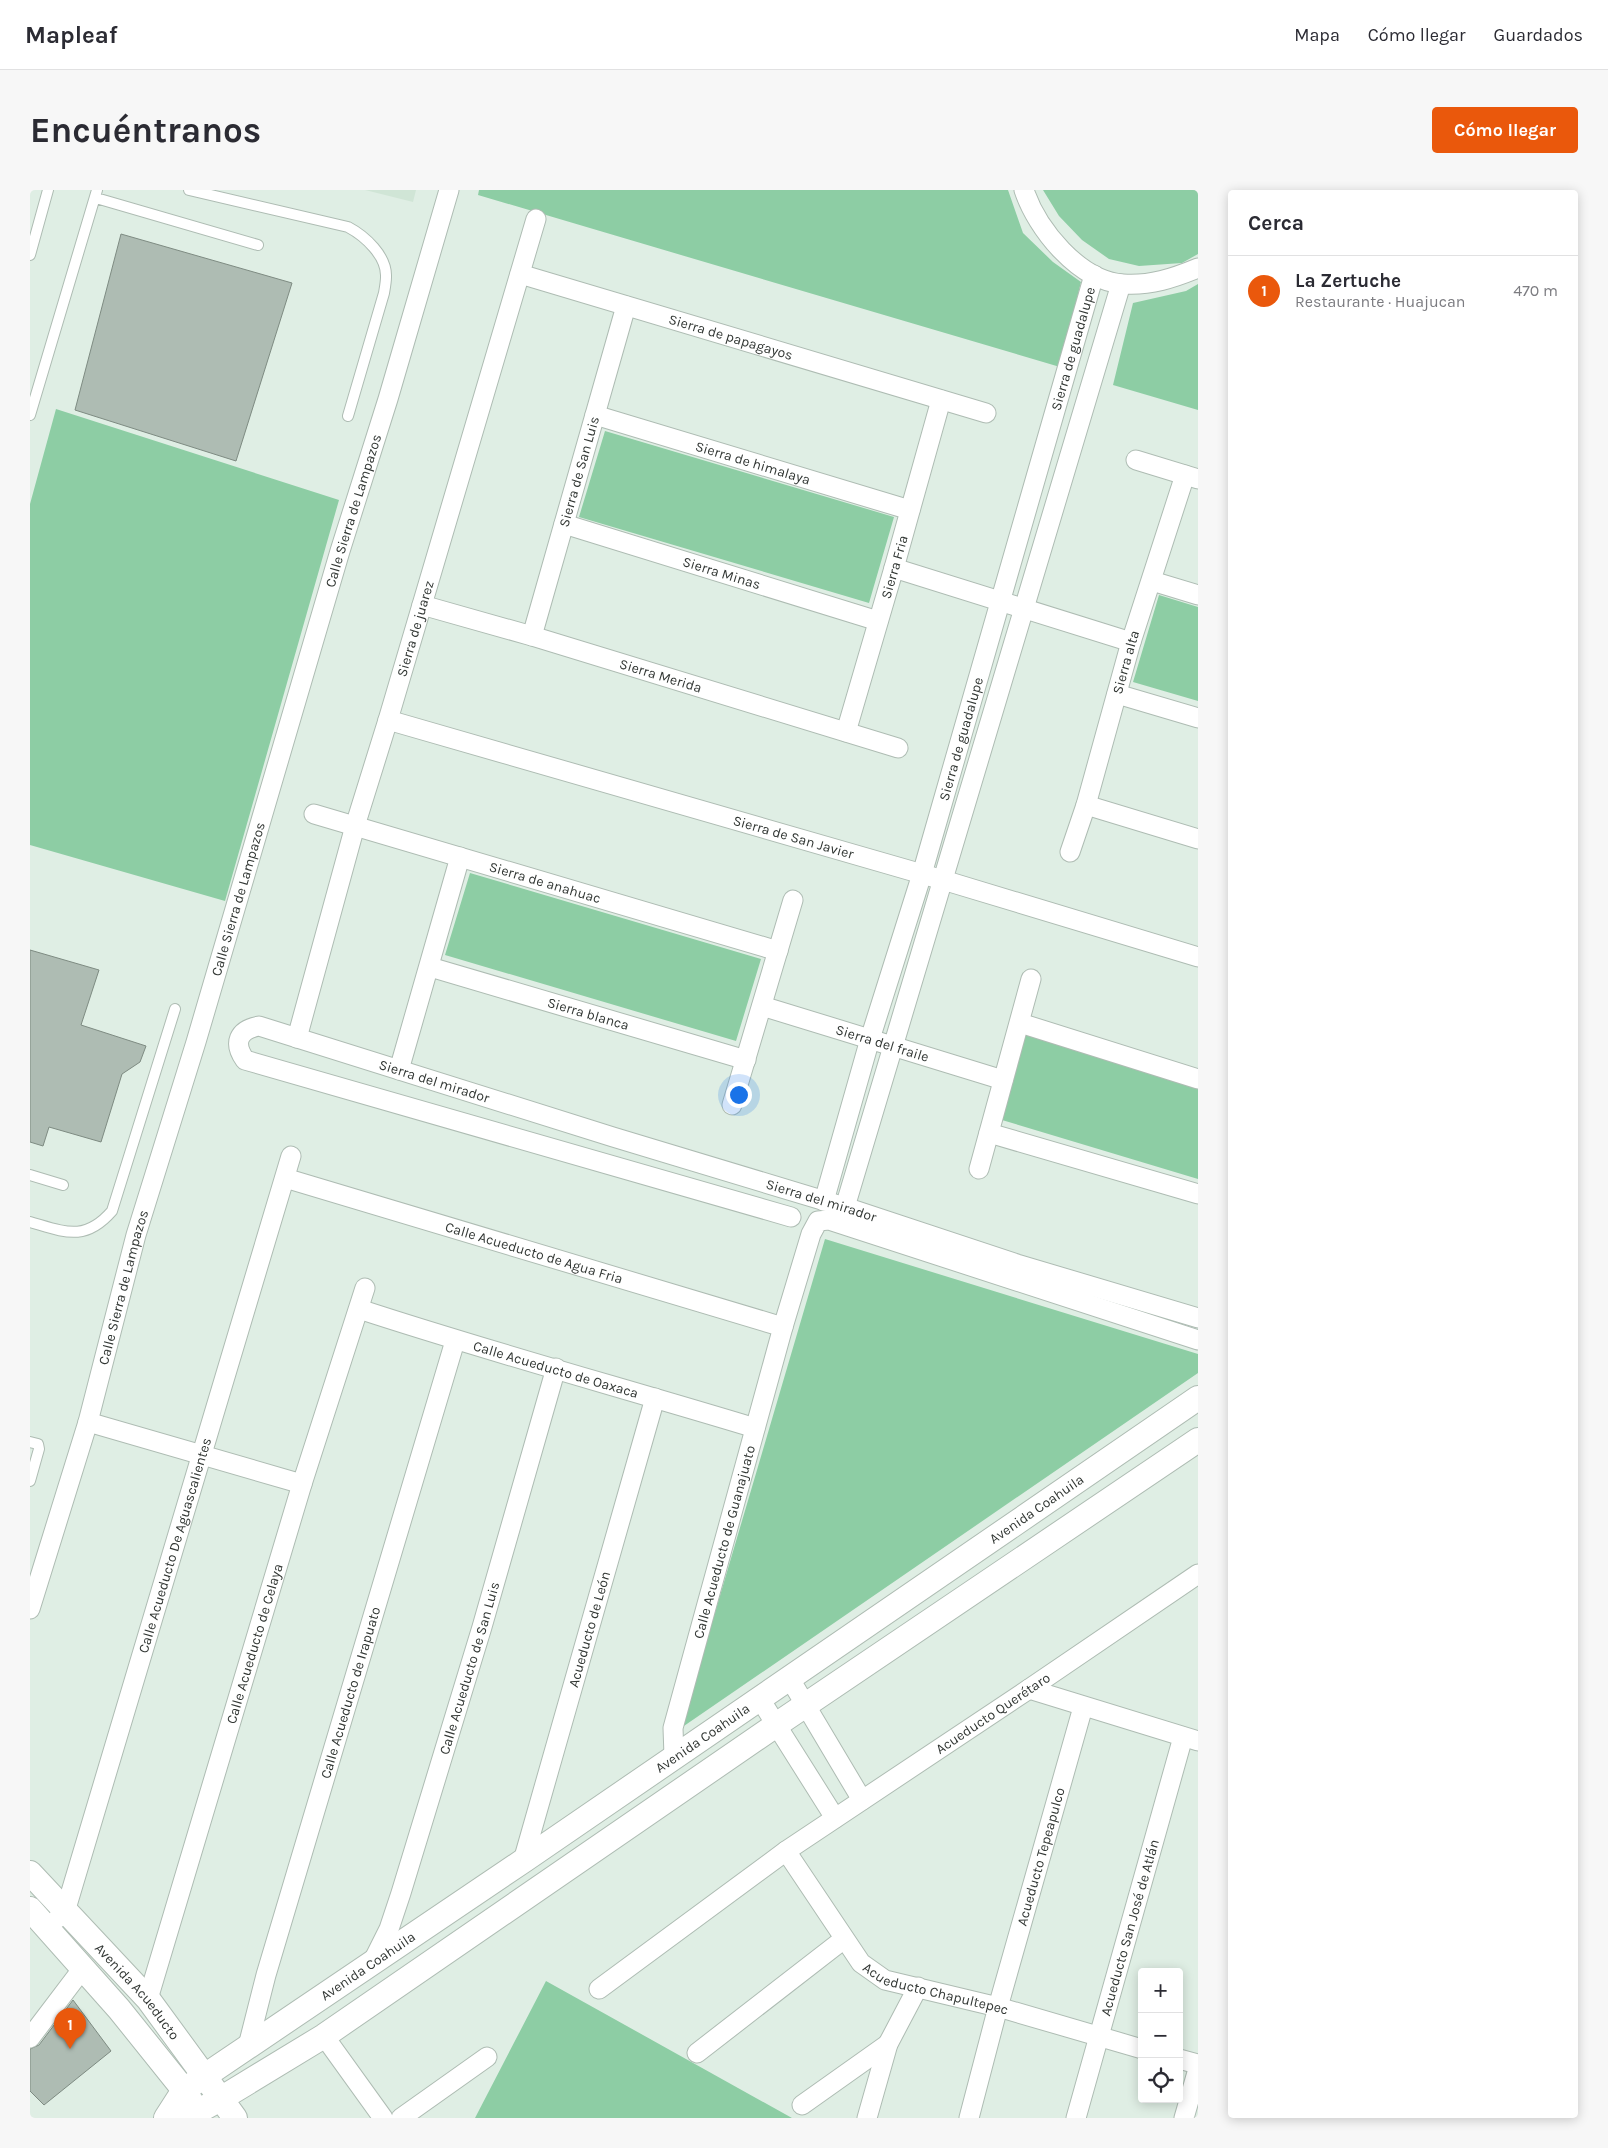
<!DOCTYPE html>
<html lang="es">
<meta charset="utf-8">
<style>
:root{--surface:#fff;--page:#f7f7f7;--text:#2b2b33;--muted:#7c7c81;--line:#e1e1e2;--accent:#ea580c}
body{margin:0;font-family:Karla,sans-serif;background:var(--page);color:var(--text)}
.controls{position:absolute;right:15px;bottom:15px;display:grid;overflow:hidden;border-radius:5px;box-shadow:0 2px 12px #0003}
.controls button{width:45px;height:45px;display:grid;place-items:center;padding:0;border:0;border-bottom:1px solid var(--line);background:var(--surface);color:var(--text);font:25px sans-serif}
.you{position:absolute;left:708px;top:904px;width:18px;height:18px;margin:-12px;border:4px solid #fff;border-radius:50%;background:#1a73e8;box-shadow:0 0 0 8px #1a73e833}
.badge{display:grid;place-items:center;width:32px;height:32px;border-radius:50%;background:var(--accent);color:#fff;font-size:16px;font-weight:700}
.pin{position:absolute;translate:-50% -41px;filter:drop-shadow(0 1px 2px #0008)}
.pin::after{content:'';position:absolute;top:26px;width:18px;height:15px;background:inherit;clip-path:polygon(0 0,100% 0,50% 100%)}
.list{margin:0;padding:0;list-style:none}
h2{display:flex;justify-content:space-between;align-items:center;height:65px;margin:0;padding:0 20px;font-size:21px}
h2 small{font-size:16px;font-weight:400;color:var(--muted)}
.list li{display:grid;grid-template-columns:32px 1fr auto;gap:15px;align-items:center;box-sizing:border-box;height:70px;padding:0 20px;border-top:1px solid var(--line)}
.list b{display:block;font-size:19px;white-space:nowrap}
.list p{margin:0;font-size:16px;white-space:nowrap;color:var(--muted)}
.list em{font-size:16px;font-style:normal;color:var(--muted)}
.icon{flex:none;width:28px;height:28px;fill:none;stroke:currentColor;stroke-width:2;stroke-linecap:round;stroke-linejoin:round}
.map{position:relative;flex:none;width:1168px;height:1928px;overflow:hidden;border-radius:5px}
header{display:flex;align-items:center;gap:30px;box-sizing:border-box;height:70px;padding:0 25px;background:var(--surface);border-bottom:1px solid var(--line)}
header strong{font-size:24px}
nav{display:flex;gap:28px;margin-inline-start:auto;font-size:18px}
.intro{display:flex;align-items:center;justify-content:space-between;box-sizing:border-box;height:120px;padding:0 30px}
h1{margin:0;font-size:35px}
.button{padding:12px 22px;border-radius:5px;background:var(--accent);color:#fff;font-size:18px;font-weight:700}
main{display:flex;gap:30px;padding:0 30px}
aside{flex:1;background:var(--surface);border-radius:5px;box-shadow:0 2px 12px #0003}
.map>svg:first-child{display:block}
.built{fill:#d0e5d6}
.green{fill:#8dcda4}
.building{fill:#aebcb3;stroke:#7e8b82}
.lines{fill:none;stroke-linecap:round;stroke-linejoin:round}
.service-casing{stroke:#aebcb3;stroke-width:12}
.minor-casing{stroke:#aebcb3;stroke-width:21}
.tertiary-casing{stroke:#aebcb3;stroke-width:26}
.service{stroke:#fff;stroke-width:10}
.minor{stroke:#fff;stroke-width:19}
.tertiary{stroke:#fff;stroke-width:24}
.labels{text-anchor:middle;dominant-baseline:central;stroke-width:4.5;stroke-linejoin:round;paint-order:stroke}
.street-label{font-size:14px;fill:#323734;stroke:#fff}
</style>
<header>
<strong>Mapleaf</strong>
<nav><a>Mapa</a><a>Cómo llegar</a><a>Guardados</a></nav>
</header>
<div class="intro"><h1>Encuéntranos</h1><a class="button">Cómo llegar</a></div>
<main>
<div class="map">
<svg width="1168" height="1928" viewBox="0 0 1168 1928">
<rect width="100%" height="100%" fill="#dfeee4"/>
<path class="built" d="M335,0H386L383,12Z"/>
<path class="green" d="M449,0H978L993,43L1023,72L1051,92L1030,177L448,5Z
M1013,0H1168V64L1152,73L1109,76L1079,69L1052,50L1029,26Z
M1168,94V220L1083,195L1103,113L1156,101Z
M26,219L309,310L195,711L0,655V314Z
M575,241L864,327L839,413L549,327Z
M1129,405L1168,417V511L1103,492Z
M440,683L731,769L706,851L415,765Z
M996,842L1168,896V989L972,930Z
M795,1049L1168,1164V1183L651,1538Z
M516,1791L762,1928H445Z"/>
<path class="building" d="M91,44L262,93L206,271L45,220Z
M0,760L69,780L51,835L116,856L110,872L92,884L71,952L19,937L13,956L0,952Z
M43,1810L81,1861L14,1915L0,1901V1859L9,1855Z"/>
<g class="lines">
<g class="service-casing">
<path id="service" d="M159,0L318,37C335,46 357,66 356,87C356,92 355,97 354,103L318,226
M66,8L228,55
M0,65L18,0
M0,225L67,0
M0,985L33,995
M0,1032C35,1042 55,1052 82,1021L145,819
M0,1252L8,1254L9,1259L0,1291"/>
</g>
<g class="minor-casing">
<g id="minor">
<path d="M994,0C1007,39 1049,91 1093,94C1120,96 1144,88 1168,78"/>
<path id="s1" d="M490,84L956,223"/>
<path id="s2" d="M565,225L880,320"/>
<path d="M1106,270L1168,289"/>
<path id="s3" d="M534,334L848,431"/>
<path d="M864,378L1101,452"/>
<path d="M1122,391L1168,405"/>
<path id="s4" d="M392,415L502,446L868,558"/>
<path id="s5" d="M502,446L596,116"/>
<path d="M1087,504L1168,528"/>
<path id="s6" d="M358,530L913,690L1168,767"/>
<path id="s7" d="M816,542L864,378L911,210"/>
<path d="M1056,615L1168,649"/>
<path id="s8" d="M284,624L748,761"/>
<path id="s9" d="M1040,662L1056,615L1101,452L1155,285"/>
<path id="s10" d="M400,777L716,870"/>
<path id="s11" d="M732,816L973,890"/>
<path d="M990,833L1168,889"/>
<path id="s12" d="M267,848L325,636L358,530L506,29"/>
<path d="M369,880L430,667"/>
<path d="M702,915L763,710"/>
<path d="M959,943L1168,1004"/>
<path d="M949,979L1001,789"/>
<path id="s13" d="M255,988L753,1137"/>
<path id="s14" d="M794,1011L840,849L892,684L1064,85"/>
<path d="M815,1017L1091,94"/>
<path id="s15" d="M761,1027L215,870C203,853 208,840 229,836L583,947L815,1017L987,1074L1168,1128"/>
<path id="s16" d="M329,1119C460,1162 593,1198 725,1238"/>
<path d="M58,1232L272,1294"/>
<path id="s17" d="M0,1419L58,1232L106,1045L166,852L310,361L358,209L419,0"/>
<path d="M760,1489L832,1610"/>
<path d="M999,1499L1168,1551"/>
<path d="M730,1509L805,1628"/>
<path id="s18" d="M644,1566L643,1538L753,1137L781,1044L788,1031L799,1030L1168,1150"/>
<path id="s19" d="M756,1661L831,1773L855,1790L968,1817L1112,1859"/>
<path id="s20" d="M493,1671L625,1208"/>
<path id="s21" d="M28,1728L35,1722L261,966"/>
<path id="s22" d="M342,1773L359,1739L371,1703L452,1437L526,1178"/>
<path id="s23" d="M569,1799L756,1661L999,1499L1168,1384"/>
<path id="s24" d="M118,1809L272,1294L335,1098"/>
<path d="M294,1846L353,1928"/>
<path d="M0,1848L53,1778"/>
<path id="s25" d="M218,1856L236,1785L425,1151"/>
<path d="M667,1863L814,1749"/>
<path d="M1149,1869L1168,1874"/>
<path d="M772,1915L858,1854"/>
<path d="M371,1928L457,1867"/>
<path d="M837,1928L858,1854L888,1797"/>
<path id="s26" d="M939,1928L968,1817L1053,1517"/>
<path id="s27" d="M1046,1928L1153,1547"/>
<path d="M1154,1928L1168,1879"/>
</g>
</g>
<g class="tertiary-casing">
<g id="tertiary">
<path id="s28" d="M0,1683L118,1809L205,1928"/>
<path d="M0,1719L89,1819L154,1900L162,1913"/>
<path id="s29" d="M136,1928L154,1900L493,1671L1168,1208"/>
<path d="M144,1928L167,1922L192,1908L294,1846L746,1535L1168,1250"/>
</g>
</g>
<use href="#service" class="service"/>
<use href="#minor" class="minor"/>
<use href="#tertiary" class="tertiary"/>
</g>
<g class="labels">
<g class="street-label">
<text stroke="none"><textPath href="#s1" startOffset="220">Sierra de papagayos</textPath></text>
<text stroke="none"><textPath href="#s14" startOffset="888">Sierra de guadalupe</textPath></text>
<text stroke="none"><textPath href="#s2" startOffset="165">Sierra de himalaya</textPath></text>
<text stroke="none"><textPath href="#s5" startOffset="171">Sierra de San Luis</textPath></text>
<text stroke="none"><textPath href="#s17" startOffset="1145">Calle Sierra de Lampazos</textPath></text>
<text stroke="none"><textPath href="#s7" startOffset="172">Sierra Fria</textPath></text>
<text stroke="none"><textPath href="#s3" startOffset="165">Sierra Minas</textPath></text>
<text stroke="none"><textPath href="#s12" startOffset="426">Sierra de juarez</textPath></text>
<text stroke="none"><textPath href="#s9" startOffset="198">Sierra alta</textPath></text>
<text stroke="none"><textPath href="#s4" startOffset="249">Sierra Merida</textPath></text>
<text stroke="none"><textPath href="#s14" startOffset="482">Sierra de guadalupe</textPath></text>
<text stroke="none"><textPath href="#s6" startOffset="422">Sierra de San Javier</textPath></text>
<text stroke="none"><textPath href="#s8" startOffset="241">Sierra de anahuac</textPath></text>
<text stroke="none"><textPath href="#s17" startOffset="740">Calle Sierra de Lampazos</textPath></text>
<text stroke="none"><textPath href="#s10" startOffset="165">Sierra blanca</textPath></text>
<text stroke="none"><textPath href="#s11" startOffset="126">Sierra del fraile</textPath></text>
<text stroke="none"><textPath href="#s15" startOffset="799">Sierra del mirador</textPath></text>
<text stroke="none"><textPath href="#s15" startOffset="1204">Sierra del mirador</textPath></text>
<text stroke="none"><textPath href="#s13" startOffset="260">Calle Acueducto de Agua Fria</textPath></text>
<text stroke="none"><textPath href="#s17" startOffset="335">Calle Sierra de Lampazos</textPath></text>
<text stroke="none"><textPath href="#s16" startOffset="206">Calle Acueducto de Oaxaca</textPath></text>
<text stroke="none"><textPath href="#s29" startOffset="1065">Avenida Coahuila</textPath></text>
<text stroke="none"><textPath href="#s18" startOffset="221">Calle Acueducto de Guanajuato</textPath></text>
<text stroke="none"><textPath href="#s21" startOffset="392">Calle Acueducto De Aguascalientes</textPath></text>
<text stroke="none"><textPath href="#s20" startOffset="241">Acueducto de León</textPath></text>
<text stroke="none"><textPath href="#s24" startOffset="371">Calle Acueducto de Celaya</textPath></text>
<text stroke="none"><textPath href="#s22" startOffset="311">Calle Acueducto de San Luis</textPath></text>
<text stroke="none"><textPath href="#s25" startOffset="368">Calle Acueducto de Irapuato</textPath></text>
<text stroke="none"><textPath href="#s23" startOffset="481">Acueducto Querétaro</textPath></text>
<text stroke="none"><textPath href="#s29" startOffset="660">Avenida Coahuila</textPath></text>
<text stroke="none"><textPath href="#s26" startOffset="271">Acueducto Tepeapulco</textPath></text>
<text stroke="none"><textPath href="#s27" startOffset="198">Acueducto San José de Atlán</textPath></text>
<text stroke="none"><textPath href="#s29" startOffset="255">Avenida Coahuila</textPath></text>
<text stroke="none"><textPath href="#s19" startOffset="215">Acueducto Chapultepec</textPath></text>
<text stroke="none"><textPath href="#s28" startOffset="160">Avenida Acueducto</textPath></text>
</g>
</g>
</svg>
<div class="controls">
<button>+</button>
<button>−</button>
<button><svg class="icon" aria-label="locate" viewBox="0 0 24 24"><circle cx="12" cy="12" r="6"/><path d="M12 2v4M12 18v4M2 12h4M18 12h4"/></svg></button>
</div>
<div class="you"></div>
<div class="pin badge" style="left:40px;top:1859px">1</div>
</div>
<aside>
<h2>Cerca<small></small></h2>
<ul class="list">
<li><span class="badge">1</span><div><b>La Zertuche</b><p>Restaurante · Huajucan</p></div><em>470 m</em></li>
</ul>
</aside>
</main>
